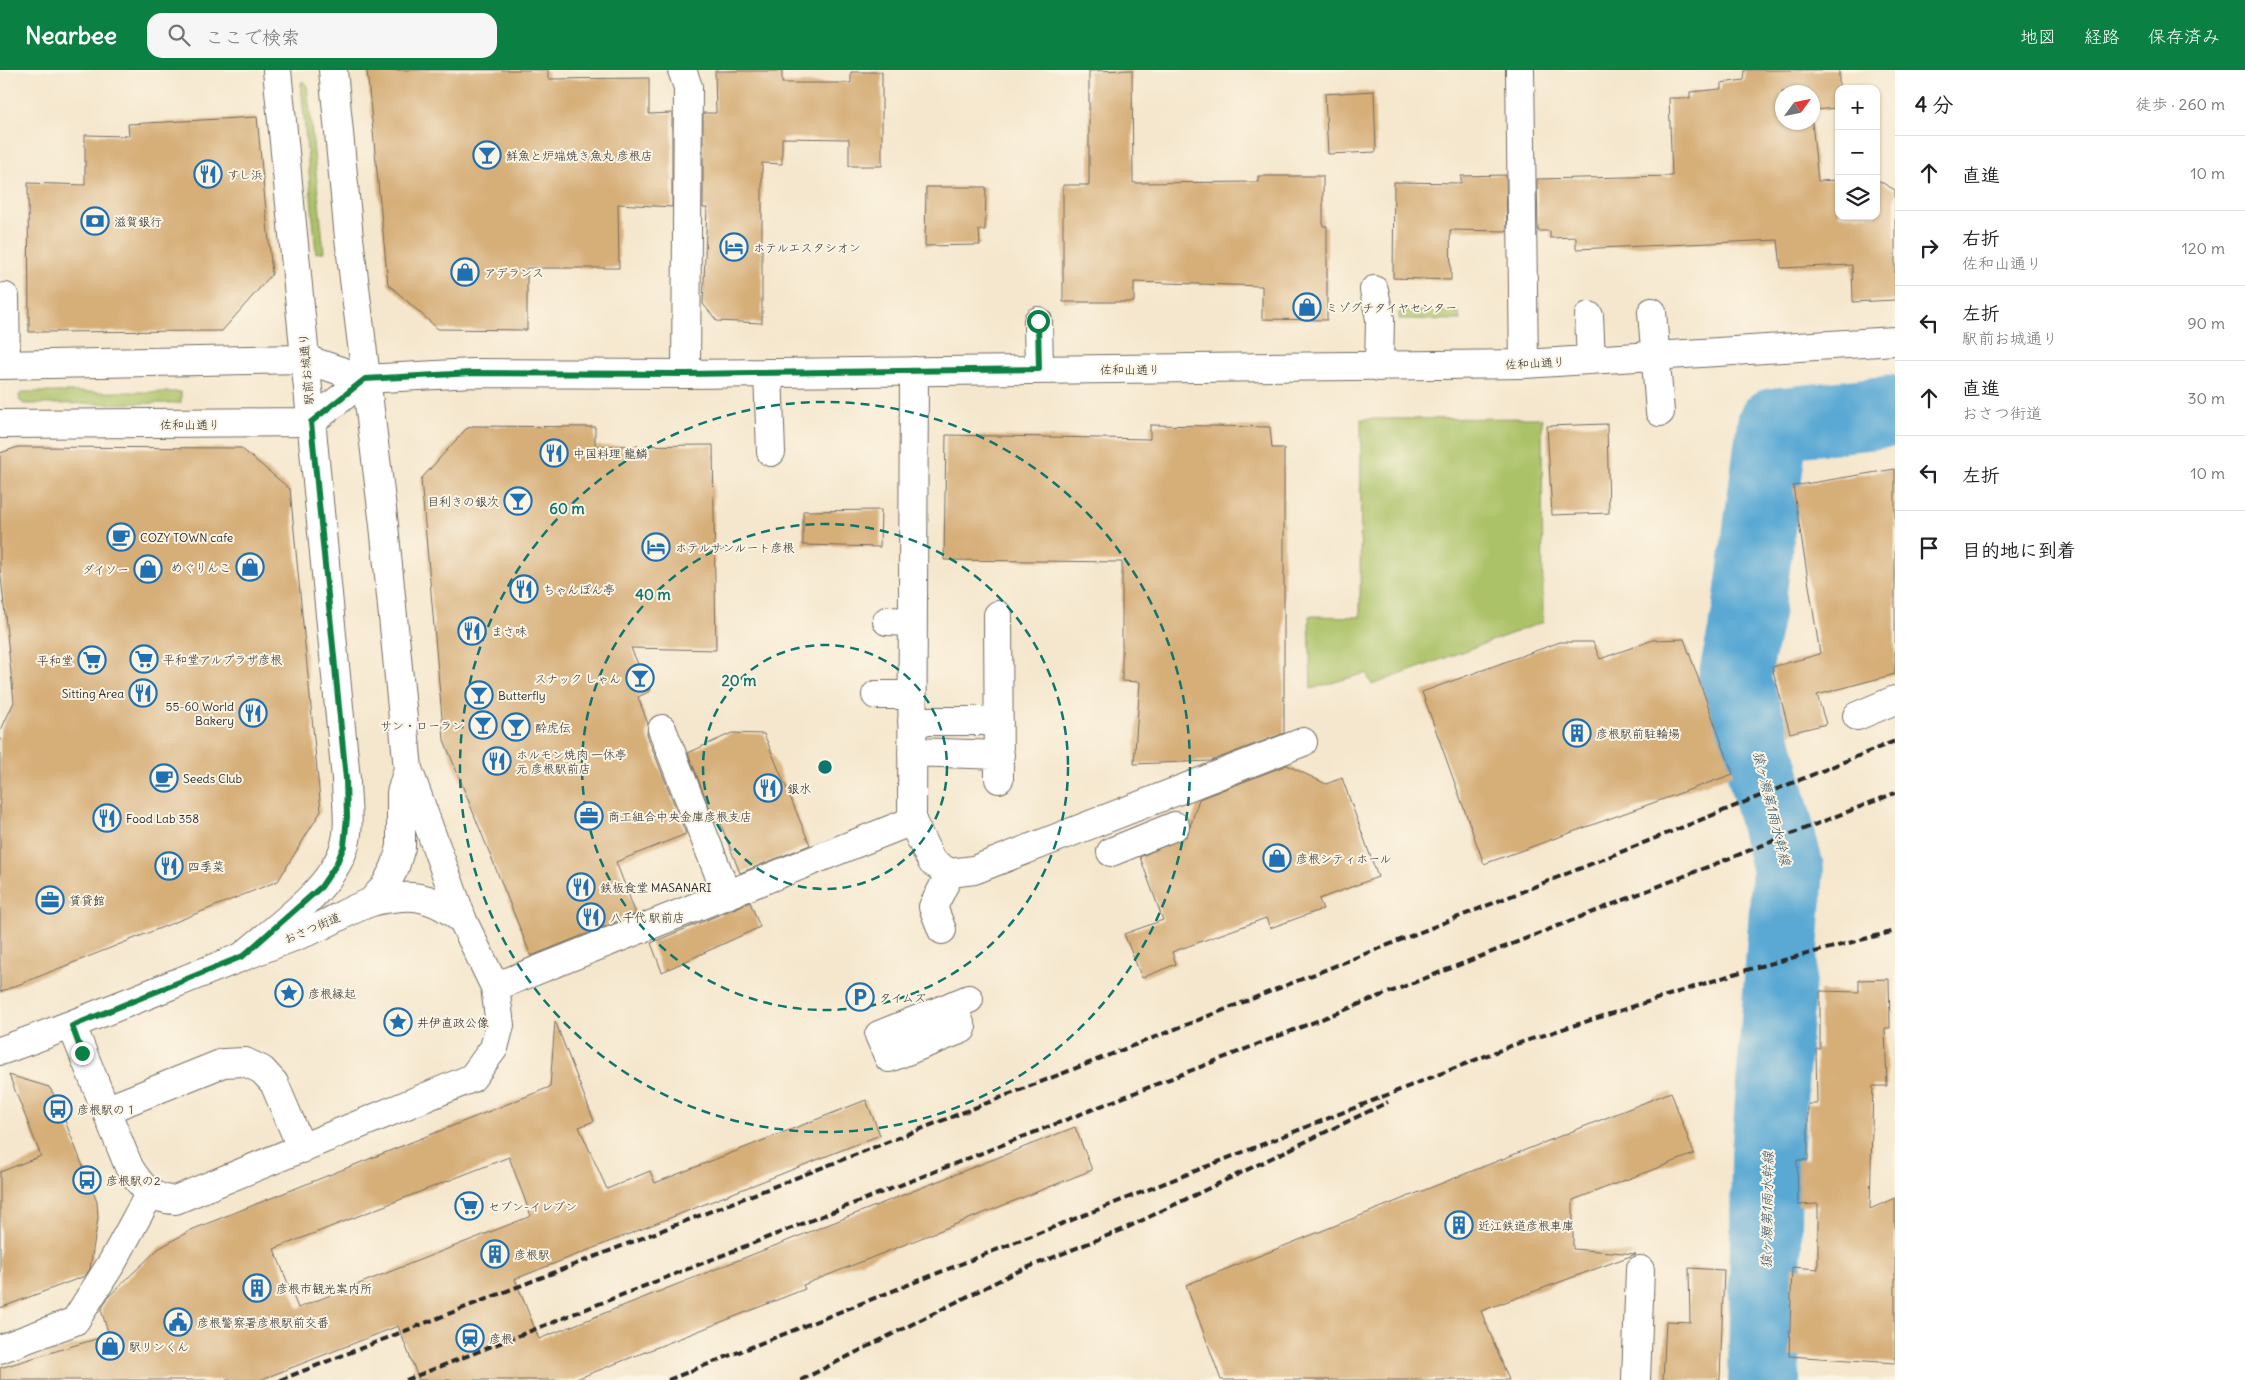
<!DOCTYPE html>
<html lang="ja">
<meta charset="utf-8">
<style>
:root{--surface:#fff;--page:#f6f6f6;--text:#202124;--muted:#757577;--line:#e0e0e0;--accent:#0b8043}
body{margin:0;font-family:Delius,"Klee One",sans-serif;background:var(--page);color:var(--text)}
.controls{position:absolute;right:15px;top:15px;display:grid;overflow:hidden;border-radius:10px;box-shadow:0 1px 4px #0004}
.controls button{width:45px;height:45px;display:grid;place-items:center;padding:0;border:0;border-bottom:1px solid var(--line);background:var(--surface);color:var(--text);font:25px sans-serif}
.compass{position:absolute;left:1775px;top:15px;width:45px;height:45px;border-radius:50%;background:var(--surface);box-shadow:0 1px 4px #0004;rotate:57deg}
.stop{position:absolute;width:15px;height:15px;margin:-11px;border:4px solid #0b8043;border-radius:50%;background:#fff}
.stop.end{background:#0b8043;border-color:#fff;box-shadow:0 1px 5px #0008}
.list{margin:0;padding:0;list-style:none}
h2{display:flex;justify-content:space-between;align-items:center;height:65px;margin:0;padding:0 20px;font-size:21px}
h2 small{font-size:16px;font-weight:400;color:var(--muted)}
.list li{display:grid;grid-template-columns:32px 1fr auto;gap:15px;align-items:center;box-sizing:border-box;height:75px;padding:0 20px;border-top:1px solid var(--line)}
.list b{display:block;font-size:19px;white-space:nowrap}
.list p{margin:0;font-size:16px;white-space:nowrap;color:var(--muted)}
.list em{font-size:16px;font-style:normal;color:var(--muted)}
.icon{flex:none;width:28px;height:28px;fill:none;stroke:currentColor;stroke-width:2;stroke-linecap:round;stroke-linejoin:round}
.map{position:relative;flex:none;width:1895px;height:1310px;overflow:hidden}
header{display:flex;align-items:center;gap:30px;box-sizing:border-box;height:70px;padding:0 25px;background:var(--accent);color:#fff}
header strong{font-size:24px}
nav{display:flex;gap:28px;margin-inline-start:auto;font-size:18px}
.search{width:350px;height:45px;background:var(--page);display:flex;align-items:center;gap:12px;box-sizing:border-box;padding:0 18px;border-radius:15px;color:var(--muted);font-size:19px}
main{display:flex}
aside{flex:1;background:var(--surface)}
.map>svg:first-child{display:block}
.green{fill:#acc267;stroke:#6c7649}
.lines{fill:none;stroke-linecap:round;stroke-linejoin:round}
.river{stroke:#5aa9d4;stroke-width:72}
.building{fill:#d6ae78;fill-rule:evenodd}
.minor-casing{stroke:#726d64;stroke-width:30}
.major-casing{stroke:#726d64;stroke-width:30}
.minor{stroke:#fff;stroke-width:28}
.major{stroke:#fff;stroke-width:28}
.rail{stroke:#2b2b2b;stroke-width:4;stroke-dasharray:8 4;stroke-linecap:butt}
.route{stroke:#0b8043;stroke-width:6}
.ring{fill:none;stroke:#0f766e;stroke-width:2.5;stroke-dasharray:9 6}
.labels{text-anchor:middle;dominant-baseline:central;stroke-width:4;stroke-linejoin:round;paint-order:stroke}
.poi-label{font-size:12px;fill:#2b2b2b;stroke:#fcf5e5;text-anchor:start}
.street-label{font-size:12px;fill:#2b2b2b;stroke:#fcf5e5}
.water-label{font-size:14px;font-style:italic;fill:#3b5766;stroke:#fcf5e5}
.centre{fill:#0f766e;stroke:#fcf5e5;stroke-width:2.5}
.ring-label{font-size:15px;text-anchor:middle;font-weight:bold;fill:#0f766e;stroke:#fcf5e5;stroke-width:4;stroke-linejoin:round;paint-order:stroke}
</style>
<header>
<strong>Nearbee</strong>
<div class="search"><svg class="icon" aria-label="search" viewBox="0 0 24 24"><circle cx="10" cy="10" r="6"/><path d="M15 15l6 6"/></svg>ここで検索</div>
<nav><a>地図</a><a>経路</a><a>保存済み</a></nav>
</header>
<main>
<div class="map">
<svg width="1895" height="1310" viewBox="0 0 1895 1310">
<rect width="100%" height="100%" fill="#fcf5e5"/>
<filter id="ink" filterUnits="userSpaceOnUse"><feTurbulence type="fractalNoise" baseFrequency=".02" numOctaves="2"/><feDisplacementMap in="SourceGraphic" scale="10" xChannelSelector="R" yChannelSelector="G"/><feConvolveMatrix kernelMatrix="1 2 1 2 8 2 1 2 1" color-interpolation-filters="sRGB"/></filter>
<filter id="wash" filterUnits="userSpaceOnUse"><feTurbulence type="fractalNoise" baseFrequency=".0096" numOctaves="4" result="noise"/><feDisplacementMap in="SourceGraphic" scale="20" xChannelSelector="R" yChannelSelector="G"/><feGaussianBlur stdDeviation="1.12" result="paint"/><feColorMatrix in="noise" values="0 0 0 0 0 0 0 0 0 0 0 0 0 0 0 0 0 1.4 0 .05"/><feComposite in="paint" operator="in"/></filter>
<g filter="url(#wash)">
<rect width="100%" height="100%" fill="#f5e7cd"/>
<path class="green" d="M303,11L307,14L324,182L316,183L301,13Z
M1399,241L1459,242L1460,250L1399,249Z
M22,322H181V333L24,334L20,331L19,325Z
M1542,348L1543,552L1372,615L1366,603L1311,619L1309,546L1360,547L1361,349Z"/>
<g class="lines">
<path class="river" d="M1764,1310L1767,1084L1788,799L1754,668L1734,609L1748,543L1773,354L1895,341"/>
</g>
<g id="blocks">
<path class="building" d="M367,0H548V9L649,8V44L672,43V137L618,134L619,198H527V260L438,259L388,214Z
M1132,0L1133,113L1258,112V106H1323V156H1327V250L1262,249V216L1134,212V232H1063V115H1089V1Z
M1745,0H1839V38L1812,40V22H1782V52H1812L1818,111L1839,110V146H1876V109L1895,120V230L1853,232L1852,195L1781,198L1778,170L1576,179V167L1550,168V161H1538L1537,109L1672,106L1669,28H1690V22L1721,19V13L1744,10Z
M715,1H782V13H851V2H882V96H849V69L782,68V94L762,93V253L717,251L703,234L707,138H703V43H716Z
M1374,21L1376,82L1328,84L1325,24Z
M257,47L272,204L222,261L29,262L28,113L85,115V65L129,66L128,54Z
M1506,105L1507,161L1450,160L1451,210L1393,208L1394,112L1461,113V106Z
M926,117H986L985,160H979L980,175L925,176Z
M1607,354L1609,443L1552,445L1547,356Z
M1150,355L1270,357L1272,378H1284V663L1211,691L1134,694L1140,612L1122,611V492L944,490L946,365L1150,369Z
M473,356L595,357V376L713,375L716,580L631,578L650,621L638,627L648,654L647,665L686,764L616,792L636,844L531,886L444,670L421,409L466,359Z
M18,377L241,378L290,419L321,741L278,811L0,922V662L14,632L0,497V383Z
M1895,399V604L1817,625L1826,654L1790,663L1772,597L1820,584L1793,416Z
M881,440L880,477L803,475V441Z
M1684,569L1733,704L1484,794L1422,622L1560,572H1593L1600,589L1653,570Z
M732,663L764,664L810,775L740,803L719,750L715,752L688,683Z
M1287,695L1326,714L1342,708L1378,807L1319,829L1323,839L1270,858L1266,848L1172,882L1176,894L1142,908L1124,864L1163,850L1140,787L1187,766L1199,729Z
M750,832L760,857L662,902L651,873Z
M1889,909L1890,958H1885L1887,1016H1873L1870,1139L1895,1128V1293L1789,1286L1792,1197L1818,1199V1134L1798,1135L1797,1090H1808V1034H1817L1816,979H1820V921L1859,922V910Z
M555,951L594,1051L579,1057L607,1119L650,1101L655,1113L866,1030L880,1065L515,1209L539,1269L1075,1057L1092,1100L803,1215L805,1219L574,1310H419L398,1256L260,1310H0V1298L109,1265L101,1240L108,1227L158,1179L191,1160L550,1017ZM509,1087L531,1146L298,1238L274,1179Z
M9,1005L49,1017L56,1028L97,1132L98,1148L90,1199L85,1206L0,1238V1102L41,1086Z
M1671,1022L1694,1084L1573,1130V1179L1636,1184L1481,1241L1509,1310H1221L1186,1215Z
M1689,1198L1724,1200L1720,1310H1663L1666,1251L1690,1252Z"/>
</g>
</g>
<g filter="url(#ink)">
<use href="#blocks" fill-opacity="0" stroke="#726d64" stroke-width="1"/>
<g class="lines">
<g class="minor-casing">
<path id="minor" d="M682,0L688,17L686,304
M1520,0L1524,294
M1374,220L1380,249L1379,297
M5,227L6,295
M1652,242L1660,342
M1589,246L1591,290
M1038,251L1039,299
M0,295L305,289L365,309L472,303L686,304L1524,294L1895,271
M914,301L912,751L932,792L950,803L974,800L1303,672
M768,303L771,382
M0,354L311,352L365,309
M998,545L999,709
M887,551L913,552
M876,625H912
M1857,646L1895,630
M912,651H999
M662,659L727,825
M912,682L1000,685
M1111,782L1175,756
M942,860L933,837L950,803
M495,917L912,751
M953,935L962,959L889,988L879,965L969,929
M72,956L129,1097C140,1115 152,1130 175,1130L472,1008L494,978L500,955L495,917L463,851L408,699
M0,981C103,945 204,900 307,862C329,854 349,839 372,832C381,829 392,828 402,827C425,825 446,836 463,851
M106,1040L223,993L245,992L262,1000L274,1013L302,1079
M0,1279L75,1251L113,1191L150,1123
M1636,1310L1640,1200"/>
</g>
<g class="major-casing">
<path id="major" d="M333,0L349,168L384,455L408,699L401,723V777L395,797L385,816L372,831
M243,886C277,856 329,822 344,778C351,757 346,730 346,709L277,0"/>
</g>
<use href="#minor" class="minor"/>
<use href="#major" class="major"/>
<path class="rail" d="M280,1310C819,1098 1359,890 1895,671
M406,1310L1895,723
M668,1310L1513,975L1753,898L1895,861
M801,1310L1014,1203L1124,1159L1388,1032"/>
</g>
</g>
<g class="lines" filter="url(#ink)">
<path class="route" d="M82,983L72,956L243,886L321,817L336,795L344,776L347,747L346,709L311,352L365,309L472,303L686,304L1039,299L1038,251"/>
</g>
<g class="ring">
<circle cx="825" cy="697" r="122"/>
<circle cx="825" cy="697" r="243"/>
<circle cx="825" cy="697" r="365"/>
</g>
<defs>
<g id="bar-ring" transform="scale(1.4375)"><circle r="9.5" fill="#fcf5e5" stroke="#1f6fb2" stroke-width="1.5"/><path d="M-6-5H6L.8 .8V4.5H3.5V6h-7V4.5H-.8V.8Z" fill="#1f6fb2"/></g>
<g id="restaurant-ring" transform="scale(1.4375)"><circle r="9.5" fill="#fcf5e5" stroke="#1f6fb2" stroke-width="1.5"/><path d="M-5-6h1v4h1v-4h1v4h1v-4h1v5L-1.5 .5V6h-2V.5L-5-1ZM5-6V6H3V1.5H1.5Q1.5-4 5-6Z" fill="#1f6fb2"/></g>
<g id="bank-ring" transform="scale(1.4375)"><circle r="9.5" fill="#fcf5e5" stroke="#1f6fb2" stroke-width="1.5"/><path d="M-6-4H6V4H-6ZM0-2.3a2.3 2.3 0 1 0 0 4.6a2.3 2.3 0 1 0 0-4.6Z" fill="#1f6fb2"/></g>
<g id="hotel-ring" transform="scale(1.4375)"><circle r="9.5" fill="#fcf5e5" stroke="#1f6fb2" stroke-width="1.5"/><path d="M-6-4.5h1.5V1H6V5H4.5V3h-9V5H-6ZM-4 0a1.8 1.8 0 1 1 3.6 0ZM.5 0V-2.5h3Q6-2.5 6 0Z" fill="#1f6fb2"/></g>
<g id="shop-ring" transform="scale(1.4375)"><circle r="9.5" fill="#fcf5e5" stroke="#1f6fb2" stroke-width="1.5"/><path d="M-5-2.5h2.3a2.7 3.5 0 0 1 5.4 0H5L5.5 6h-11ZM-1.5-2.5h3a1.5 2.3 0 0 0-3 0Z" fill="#1f6fb2"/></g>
<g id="cafe-ring" transform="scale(1.4375)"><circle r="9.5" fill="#fcf5e5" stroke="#1f6fb2" stroke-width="1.5"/><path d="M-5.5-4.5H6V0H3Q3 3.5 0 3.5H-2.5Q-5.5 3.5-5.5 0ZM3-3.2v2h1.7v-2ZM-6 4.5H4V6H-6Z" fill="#1f6fb2"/></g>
<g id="supermarket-ring" transform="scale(1.4375)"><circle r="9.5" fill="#fcf5e5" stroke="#1f6fb2" stroke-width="1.5"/><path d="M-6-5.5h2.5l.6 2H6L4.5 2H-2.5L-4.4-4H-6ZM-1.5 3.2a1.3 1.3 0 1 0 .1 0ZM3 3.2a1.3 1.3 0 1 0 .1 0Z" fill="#1f6fb2"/></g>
<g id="building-ring" transform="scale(1.4375)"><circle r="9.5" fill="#fcf5e5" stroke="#1f6fb2" stroke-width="1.5"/><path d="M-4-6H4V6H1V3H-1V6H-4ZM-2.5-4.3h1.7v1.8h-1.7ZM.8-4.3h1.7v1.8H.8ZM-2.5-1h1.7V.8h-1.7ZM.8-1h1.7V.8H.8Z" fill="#1f6fb2"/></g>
<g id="office-ring" transform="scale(1.4375)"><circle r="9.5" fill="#fcf5e5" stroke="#1f6fb2" stroke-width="1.5"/><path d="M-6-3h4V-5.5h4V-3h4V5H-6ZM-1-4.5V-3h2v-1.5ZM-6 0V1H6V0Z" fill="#1f6fb2"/></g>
<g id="sight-ring" transform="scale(1.4375)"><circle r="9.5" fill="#fcf5e5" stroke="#1f6fb2" stroke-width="1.5"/><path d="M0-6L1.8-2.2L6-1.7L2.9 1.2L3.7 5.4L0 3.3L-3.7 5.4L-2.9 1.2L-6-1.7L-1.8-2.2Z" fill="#1f6fb2"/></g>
<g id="parking-ring" transform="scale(1.4375)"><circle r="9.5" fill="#fcf5e5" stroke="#1f6fb2" stroke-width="1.5"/><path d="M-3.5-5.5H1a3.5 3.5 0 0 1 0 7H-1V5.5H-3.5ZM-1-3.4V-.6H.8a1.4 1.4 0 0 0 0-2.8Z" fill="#1f6fb2"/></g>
<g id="bus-ring" transform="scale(1.4375)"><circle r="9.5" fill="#fcf5e5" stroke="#1f6fb2" stroke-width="1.5"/><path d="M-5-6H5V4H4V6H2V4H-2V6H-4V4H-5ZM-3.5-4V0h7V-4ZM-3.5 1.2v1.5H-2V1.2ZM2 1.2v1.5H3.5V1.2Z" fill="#1f6fb2"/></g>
<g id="civic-ring" transform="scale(1.4375)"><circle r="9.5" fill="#fcf5e5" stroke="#1f6fb2" stroke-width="1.5"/><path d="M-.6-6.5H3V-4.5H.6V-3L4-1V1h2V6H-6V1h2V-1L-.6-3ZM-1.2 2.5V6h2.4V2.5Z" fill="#1f6fb2"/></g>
<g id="station-ring" transform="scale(1.4375)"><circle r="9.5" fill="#fcf5e5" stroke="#1f6fb2" stroke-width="1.5"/><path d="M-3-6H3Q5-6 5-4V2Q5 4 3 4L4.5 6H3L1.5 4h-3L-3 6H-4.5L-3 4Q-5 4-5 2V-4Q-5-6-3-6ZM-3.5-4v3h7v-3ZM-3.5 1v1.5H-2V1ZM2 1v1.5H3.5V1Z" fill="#1f6fb2"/></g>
</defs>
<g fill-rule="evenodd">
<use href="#bar-ring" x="487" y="85"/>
<use href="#restaurant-ring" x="208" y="104"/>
<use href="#bank-ring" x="95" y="151"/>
<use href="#hotel-ring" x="734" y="177"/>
<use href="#shop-ring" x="465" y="202"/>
<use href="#shop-ring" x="1307" y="237"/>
<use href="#restaurant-ring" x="554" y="383"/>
<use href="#bar-ring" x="518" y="431"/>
<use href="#cafe-ring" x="121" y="467"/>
<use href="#hotel-ring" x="656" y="477"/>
<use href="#shop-ring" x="250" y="497"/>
<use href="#shop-ring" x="148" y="499"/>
<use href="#restaurant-ring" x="524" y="519"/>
<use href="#restaurant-ring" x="472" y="561"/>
<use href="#supermarket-ring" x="144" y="589"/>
<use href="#supermarket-ring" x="92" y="590"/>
<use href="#bar-ring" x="640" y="608"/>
<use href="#restaurant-ring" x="143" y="623"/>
<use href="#bar-ring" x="479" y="625"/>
<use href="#restaurant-ring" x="253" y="643"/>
<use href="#bar-ring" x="483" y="655"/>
<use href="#bar-ring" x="516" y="657"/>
<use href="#building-ring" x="1577" y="663"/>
<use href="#restaurant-ring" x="497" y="691"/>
<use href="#cafe-ring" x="164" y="708"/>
<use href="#restaurant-ring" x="768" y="718"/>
<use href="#office-ring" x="589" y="746"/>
<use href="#restaurant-ring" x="107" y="748"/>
<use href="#shop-ring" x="1277" y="788"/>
<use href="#restaurant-ring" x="169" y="796"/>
<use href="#restaurant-ring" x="581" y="817"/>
<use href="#office-ring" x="50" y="830"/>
<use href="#restaurant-ring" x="591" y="847"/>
<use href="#sight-ring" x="289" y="923"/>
<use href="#parking-ring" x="860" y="927"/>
<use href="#sight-ring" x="398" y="952"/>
<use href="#bus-ring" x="58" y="1039"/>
<use href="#bus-ring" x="87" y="1110"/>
<use href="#supermarket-ring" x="469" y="1136"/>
<use href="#building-ring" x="1459" y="1155"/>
<use href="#building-ring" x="495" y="1184"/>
<use href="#building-ring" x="257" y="1218"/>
<use href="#civic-ring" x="178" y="1252"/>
<use href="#station-ring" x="470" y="1268"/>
<use href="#shop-ring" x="110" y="1276"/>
</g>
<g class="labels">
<g class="poi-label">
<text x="506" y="85">鮮魚と炉端焼き魚丸 彦根店</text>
<text x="227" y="104">すし浜</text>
<text x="114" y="151">滋賀銀行</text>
<text x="753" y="177">ホテルエスタシオン</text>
<text x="484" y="202">アデランス</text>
<text x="1326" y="237">ミゾグチタイヤセンター</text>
<text x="573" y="383">中国料理 龍鱗</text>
<text x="499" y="431" text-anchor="end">目利きの銀次</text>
<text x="140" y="467">COZY TOWN cafe</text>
<text x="675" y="477">ホテルサンルート彦根</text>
<text x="231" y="497" text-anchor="end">めぐりんこ</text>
<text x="129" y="499" text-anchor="end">ダイソー</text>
<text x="543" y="519">ちゃんぽん亭</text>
<text x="491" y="561">まさ味</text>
<text x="163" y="589">平和堂アルプラザ彦根</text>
<text x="73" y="590" text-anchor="end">平和堂</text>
<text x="621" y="608" text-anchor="end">スナック しゃん</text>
<text x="124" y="623" text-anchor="end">Sitting Area</text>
<text x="498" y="625">Butterfly</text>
<text x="234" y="636" text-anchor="end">55-60 World<tspan x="234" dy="14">Bakery</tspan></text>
<text x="464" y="655" text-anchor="end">サン・ローラン</text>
<text x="535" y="657">酔虎伝</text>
<text x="1596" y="663">彦根駅前駐輪場</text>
<text x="516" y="684">ホルモン焼肉 一休亭<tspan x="516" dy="14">元 彦根駅前店</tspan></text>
<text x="183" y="708">Seeds Club</text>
<text x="787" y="718">銀水</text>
<text x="608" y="746">商工組合中央金庫彦根支店</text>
<text x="126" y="748">Food Lab 358</text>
<text x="1296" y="788">彦根シティホール</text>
<text x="188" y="796">四季菜</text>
<text x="600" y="817">鉄板食堂 MASANARI</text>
<text x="69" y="830">賃貸館</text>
<text x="610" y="847">八千代 駅前店</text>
<text x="308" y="923">彦根縁起</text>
<text x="879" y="927">タイムズ</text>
<text x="417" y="952">井伊直政公像</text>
<text x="77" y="1039">彦根駅の１</text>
<text x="106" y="1110">彦根駅の2</text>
<text x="488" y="1136">セブン-イレブン</text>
<text x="1478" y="1155">近江鉄道彦根車庫</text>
<text x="514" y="1184">彦根駅</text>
<text x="276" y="1218">彦根市観光案内所</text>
<text x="197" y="1252">彦根警察署彦根駅前交番</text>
<text x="489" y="1268">彦根</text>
<text x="129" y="1276">駅リンくん</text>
</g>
<g class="street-label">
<text transform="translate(1535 293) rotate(-3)">佐和山通り</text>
<text transform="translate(306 299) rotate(-95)">駅前お城通り</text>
<text x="1130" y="299">佐和山通り</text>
<text x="190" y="354">佐和山通り</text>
<text transform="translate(312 858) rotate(-23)">おさつ街道</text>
</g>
<g class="water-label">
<text transform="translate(1772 738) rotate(76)">猿ヶ瀬第1雨水幹線</text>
<text transform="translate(1767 1140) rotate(-89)">猿ヶ瀬第1雨水幹線</text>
</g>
</g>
<circle cx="825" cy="697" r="8" class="centre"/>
<g class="ring-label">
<text x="567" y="444">60 m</text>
<text x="653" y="530">40 m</text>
<text x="739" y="616">20 m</text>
</g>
</svg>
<div class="controls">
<button>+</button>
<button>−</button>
<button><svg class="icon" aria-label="layers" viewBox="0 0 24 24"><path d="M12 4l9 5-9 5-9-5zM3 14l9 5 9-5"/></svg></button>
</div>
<svg class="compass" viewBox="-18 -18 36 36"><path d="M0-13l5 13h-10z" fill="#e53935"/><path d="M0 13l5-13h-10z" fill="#757577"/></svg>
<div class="stop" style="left:1038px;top:251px"></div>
<div class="stop end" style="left:82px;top:983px"></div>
</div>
<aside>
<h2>4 分<small>徒歩 · 260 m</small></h2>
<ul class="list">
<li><svg class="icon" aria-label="ahead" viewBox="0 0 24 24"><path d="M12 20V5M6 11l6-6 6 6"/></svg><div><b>直進</b></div><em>10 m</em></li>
<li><svg class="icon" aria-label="right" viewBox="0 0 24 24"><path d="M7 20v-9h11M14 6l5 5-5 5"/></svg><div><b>右折</b><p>佐和山通り</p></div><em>120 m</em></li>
<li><svg class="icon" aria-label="left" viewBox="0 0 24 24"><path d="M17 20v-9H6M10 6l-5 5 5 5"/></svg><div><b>左折</b><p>駅前お城通り</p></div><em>90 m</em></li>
<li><svg class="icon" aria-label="ahead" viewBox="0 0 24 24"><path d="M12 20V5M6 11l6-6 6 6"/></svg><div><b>直進</b><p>おさつ街道</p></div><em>30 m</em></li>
<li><svg class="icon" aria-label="left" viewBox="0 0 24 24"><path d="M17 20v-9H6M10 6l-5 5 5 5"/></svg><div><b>左折</b></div><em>10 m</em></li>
<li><svg class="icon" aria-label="arrive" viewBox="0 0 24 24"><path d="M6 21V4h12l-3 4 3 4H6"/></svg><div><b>目的地に到着</b></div></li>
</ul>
</aside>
</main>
